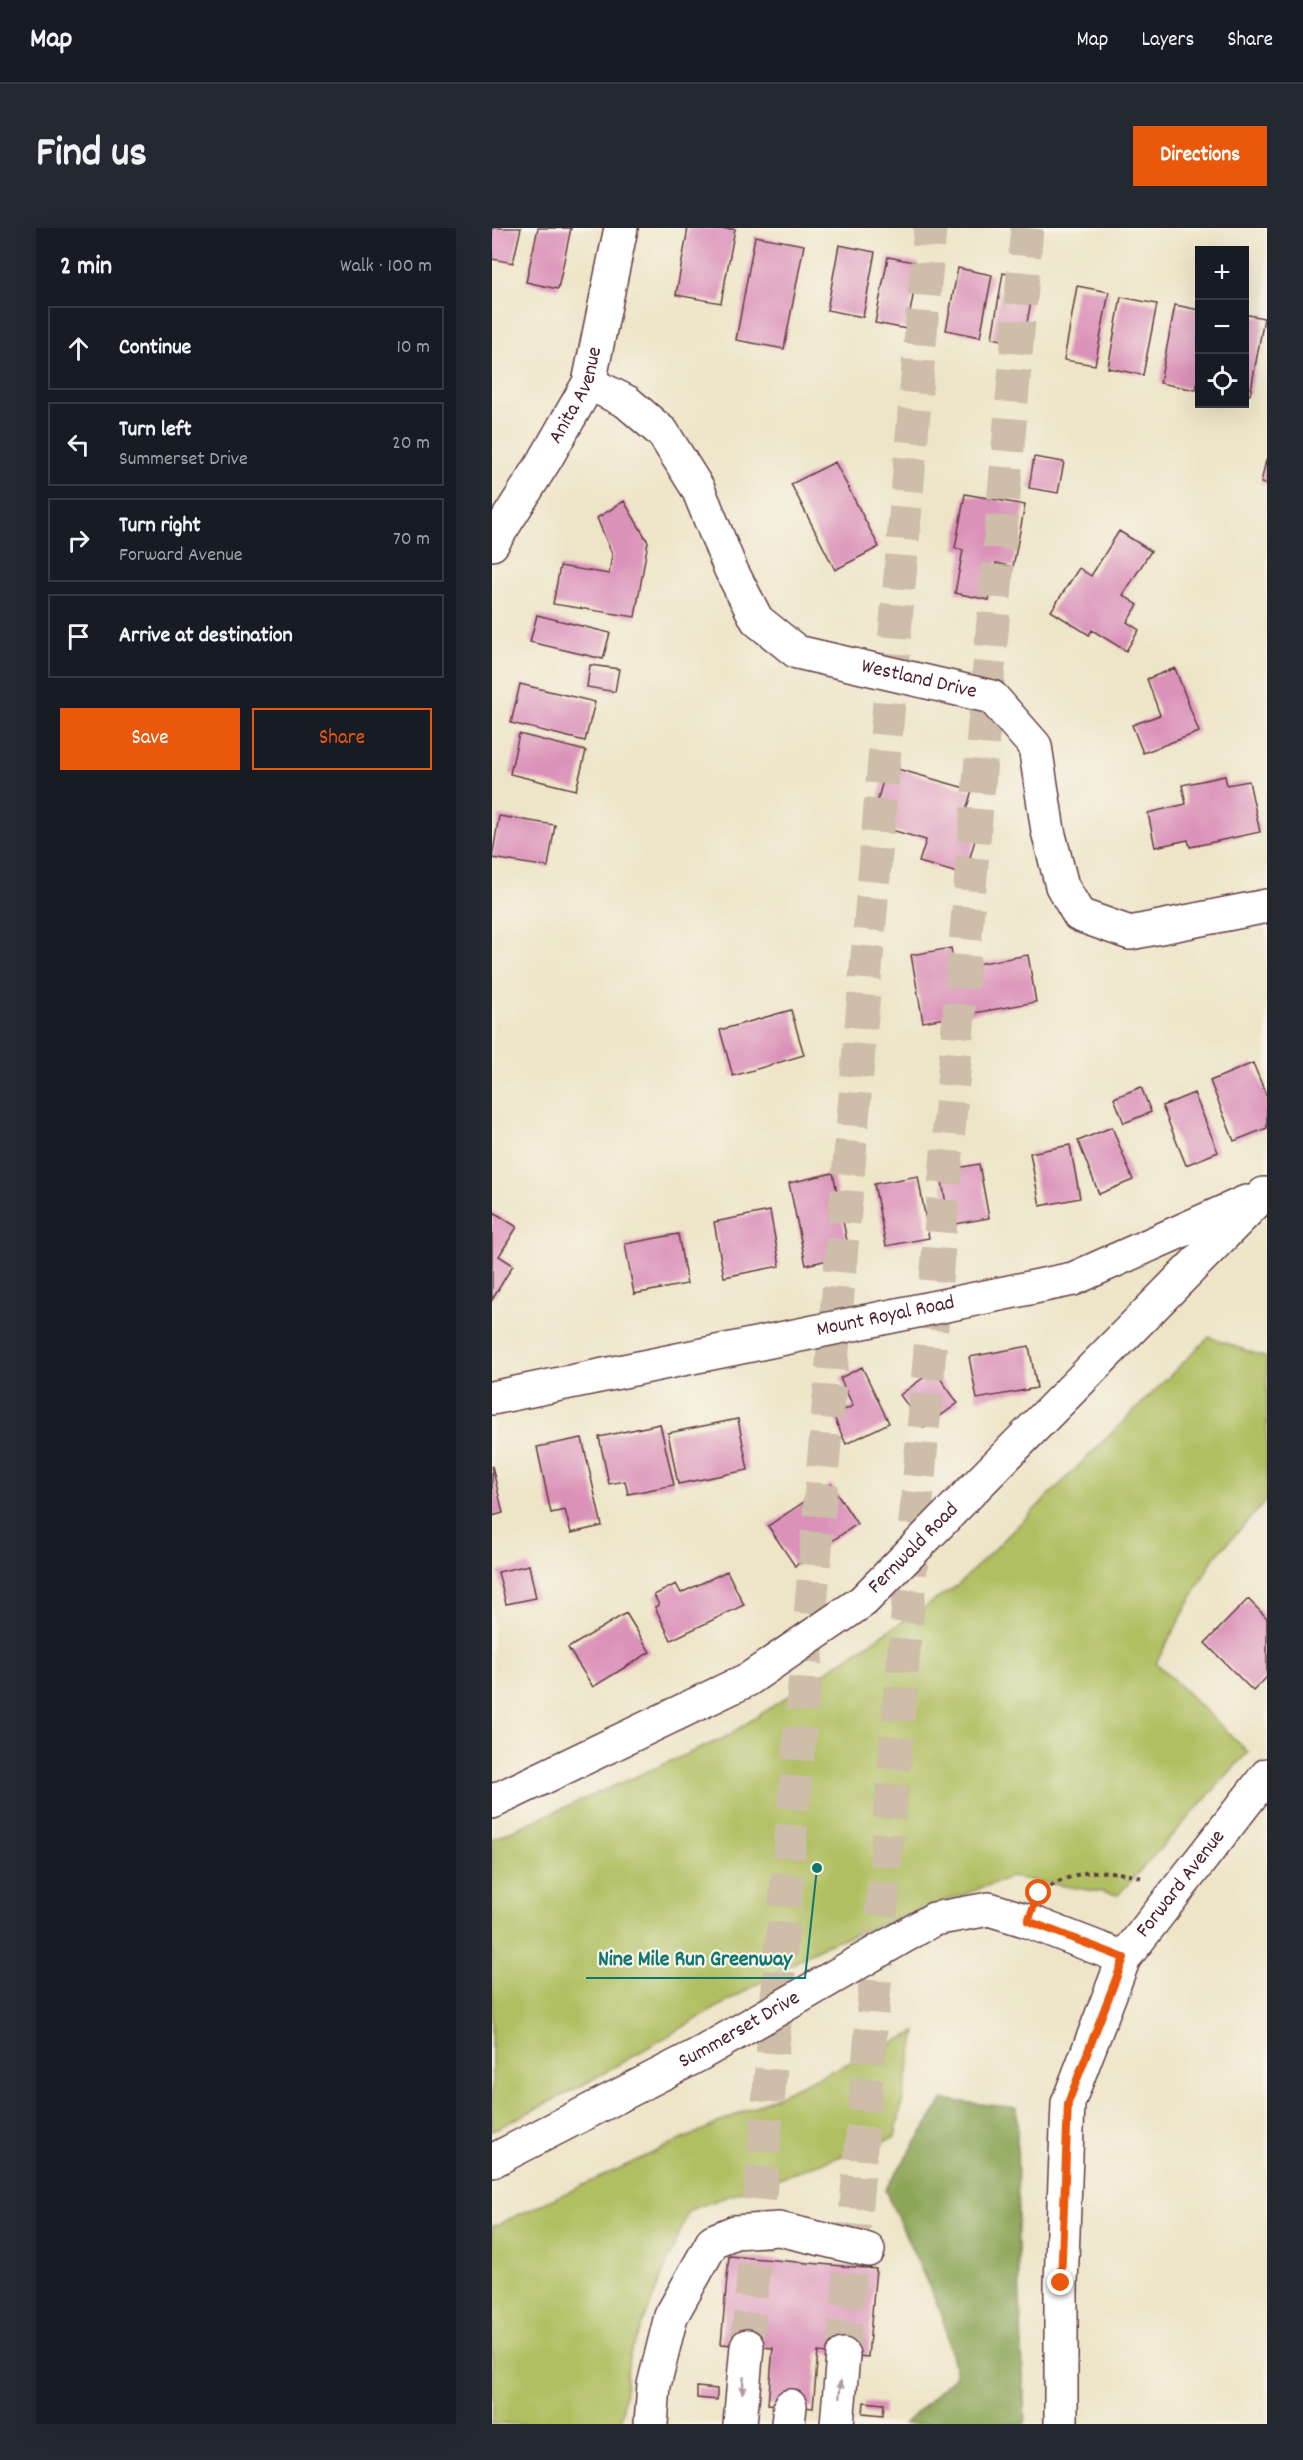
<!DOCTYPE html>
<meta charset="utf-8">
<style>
:root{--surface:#171b24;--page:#242831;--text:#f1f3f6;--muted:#9ea1a6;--line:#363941;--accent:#ea580c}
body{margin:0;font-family:Dekko,sans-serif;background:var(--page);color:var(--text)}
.controls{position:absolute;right:18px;top:18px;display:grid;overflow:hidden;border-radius:0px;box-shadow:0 6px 24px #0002}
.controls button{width:54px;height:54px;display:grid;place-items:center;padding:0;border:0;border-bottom:2px solid var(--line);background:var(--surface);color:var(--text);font:30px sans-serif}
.stop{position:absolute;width:18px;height:18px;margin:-14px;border:4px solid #ea580c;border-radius:50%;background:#fff}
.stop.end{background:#ea580c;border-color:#fff;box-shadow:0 2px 6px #0008}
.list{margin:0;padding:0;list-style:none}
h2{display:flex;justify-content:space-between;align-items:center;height:78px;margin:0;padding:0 24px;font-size:26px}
h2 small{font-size:20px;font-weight:400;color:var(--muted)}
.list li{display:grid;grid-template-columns:39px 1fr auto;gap:18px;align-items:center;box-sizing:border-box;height:84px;margin:0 12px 12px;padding:0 12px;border:2px solid var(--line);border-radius:0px}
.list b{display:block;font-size:22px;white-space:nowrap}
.list p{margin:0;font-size:20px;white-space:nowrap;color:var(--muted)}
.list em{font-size:20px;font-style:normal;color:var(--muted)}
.actions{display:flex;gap:12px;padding:18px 24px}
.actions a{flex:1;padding:14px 0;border:2px solid var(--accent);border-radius:0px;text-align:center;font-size:21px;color:var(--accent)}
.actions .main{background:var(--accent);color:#fff}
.icon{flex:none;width:33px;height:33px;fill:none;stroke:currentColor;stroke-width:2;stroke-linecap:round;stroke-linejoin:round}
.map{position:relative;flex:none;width:775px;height:2196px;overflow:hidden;border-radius:0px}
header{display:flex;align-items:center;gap:36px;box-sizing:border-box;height:84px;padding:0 30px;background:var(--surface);border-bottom:2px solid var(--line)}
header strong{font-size:28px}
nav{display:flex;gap:33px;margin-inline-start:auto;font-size:21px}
.intro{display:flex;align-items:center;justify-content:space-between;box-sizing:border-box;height:144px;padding:0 36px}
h1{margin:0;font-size:42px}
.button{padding:15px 27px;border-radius:0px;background:var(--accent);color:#fff;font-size:21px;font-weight:700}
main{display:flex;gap:36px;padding:0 36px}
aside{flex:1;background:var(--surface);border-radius:0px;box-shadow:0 6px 24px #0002}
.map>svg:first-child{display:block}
.green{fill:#b0bf62;stroke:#7d6f46;stroke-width:1.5}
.forest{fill:#8ca658;stroke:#6b6242;stroke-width:1.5}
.building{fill:#db92b9}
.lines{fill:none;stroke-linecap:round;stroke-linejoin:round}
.highway-tunnel{stroke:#cdbda9;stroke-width:33;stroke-dasharray:33 16;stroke-linecap:butt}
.minor-casing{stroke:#633d43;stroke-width:36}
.major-casing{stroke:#633d43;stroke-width:36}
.highway-casing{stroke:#633d43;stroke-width:36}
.path{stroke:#633d43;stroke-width:4;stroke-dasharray:4.5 4.5;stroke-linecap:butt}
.minor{stroke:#fff;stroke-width:33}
.major{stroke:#fff;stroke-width:33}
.highway{stroke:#fff;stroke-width:33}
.oneway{fill:#ae9aa0}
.route{stroke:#ea580c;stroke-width:8}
.labels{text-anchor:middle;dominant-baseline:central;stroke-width:4.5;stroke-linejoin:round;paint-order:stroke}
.street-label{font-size:21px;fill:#4a1f2b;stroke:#f7f3e8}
.leader{fill:none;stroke:#0f766e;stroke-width:2}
.callout-dot{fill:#0f766e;stroke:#f7f3e8;stroke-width:2}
.callout-label{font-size:22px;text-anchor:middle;font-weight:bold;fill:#0f766e;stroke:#f7f3e8;stroke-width:4.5;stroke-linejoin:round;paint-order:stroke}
</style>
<header>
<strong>Map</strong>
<nav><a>Map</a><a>Layers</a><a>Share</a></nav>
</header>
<div class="intro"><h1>Find us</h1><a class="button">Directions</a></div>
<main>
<aside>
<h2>2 min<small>Walk · 100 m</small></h2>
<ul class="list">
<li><svg class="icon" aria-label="ahead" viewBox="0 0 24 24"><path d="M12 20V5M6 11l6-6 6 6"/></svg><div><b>Continue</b></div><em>10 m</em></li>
<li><svg class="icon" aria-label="left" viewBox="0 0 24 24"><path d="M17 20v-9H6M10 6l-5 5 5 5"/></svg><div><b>Turn left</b><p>Summerset Drive</p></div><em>20 m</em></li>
<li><svg class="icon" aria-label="right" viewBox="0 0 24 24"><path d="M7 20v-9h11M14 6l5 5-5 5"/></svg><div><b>Turn right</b><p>Forward Avenue</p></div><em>70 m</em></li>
<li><svg class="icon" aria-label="arrive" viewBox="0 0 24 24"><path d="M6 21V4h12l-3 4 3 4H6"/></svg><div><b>Arrive at destination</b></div></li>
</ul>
<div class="actions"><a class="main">Save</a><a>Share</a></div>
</aside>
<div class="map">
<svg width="775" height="2196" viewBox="0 0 775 2196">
<rect width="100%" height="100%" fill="#f7f3e8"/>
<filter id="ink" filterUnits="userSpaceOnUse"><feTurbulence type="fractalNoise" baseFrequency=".0167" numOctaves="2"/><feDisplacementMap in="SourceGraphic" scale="12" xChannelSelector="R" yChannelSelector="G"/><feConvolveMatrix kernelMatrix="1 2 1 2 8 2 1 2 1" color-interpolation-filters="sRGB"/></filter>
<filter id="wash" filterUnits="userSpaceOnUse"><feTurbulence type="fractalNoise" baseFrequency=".008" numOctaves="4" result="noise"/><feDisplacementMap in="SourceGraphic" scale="24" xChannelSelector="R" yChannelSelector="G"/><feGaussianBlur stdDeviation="1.35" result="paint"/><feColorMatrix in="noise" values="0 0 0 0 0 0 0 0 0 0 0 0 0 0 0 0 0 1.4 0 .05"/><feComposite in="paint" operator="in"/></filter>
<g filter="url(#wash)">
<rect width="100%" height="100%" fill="#eee5c8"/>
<path class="green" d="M717,1109L775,1130V1272L721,1331L664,1435L756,1524L626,1667L519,1649L333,1717L91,1857L0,1903V1611L232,1510L465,1358Z
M424,1804L403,1909L197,1982L137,2129L129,2196H0V1999Z"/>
<path class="forest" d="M451,1872L525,1880L526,2019L533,2196H412L464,2147L450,2087L393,1962Z"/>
<g id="blocks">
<path class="building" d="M0,0H29L21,35L0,31Z
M46,0H79L66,61L34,54Z
M196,0L243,1L229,75L184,67Z
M263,8L312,17L292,121L244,112Z
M347,17L383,24L371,89L335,82Z
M396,29L427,35L415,101L383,95Z
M466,40L500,47L488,109L454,102Z
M511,45L543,52L531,116L500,110Z
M585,58L617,64L603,137L572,132Z
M629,69L665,76L651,147L616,140Z
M683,77L708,82V144L704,162L668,155Z
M752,86L772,90L758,167L752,166Z
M542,229L572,234L566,265L537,260Z
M774,232L775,233V256L769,255Z
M343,234L387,319L343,342L299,256Z
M473,266L533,277L521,339L504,335L497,372L463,365L471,322L463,320Z
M132,273L156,314L143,389L61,376L68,338L117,346L120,326L105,290Z
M627,303L659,323L631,367L646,377L635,394L647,402L634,423L600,402L597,407L559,383L587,340L599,348Z
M45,387L118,405L111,431L38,414Z
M98,437L127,441L123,464L95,459Z
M683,440L707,504L651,525L640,497L668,487L655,451Z
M28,456L103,474L93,513L19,495Z
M27,506L94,523L84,562L18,546Z
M395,538L480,562L471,593L487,598L473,647L427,634L434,612L396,601L402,579L385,574Z
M733,548L735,557L757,553L768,604L698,619L696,612L663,619L656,585L694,576L690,557Z
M7,588L63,597L56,639L0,630Z
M459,720L462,740L536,727L544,774L431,794L419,727Z
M299,782L312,827L241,848L228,802Z
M761,835L775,869V900L742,913L718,853Z
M649,859L659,884L632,895L622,870Z
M702,865L726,924L694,937L670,878Z
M620,899L641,952L607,966L586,913Z
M578,917L588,970L548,978L538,925Z
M487,936L497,990L458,997L448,943Z
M341,945L358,1027L314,1037L297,955Z
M426,948L437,1010L394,1018L382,956Z
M0,983L25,999L7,1028L21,1037L0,1072Z
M278,983L288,1038L232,1049L222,994Z
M186,1006L195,1056L142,1066L133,1016Z
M537,1118L545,1160L485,1171L477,1129Z
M370,1139L397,1195L354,1216L341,1187L361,1178L348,1150Z
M442,1142L466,1175L432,1200L408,1167Z
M246,1191L256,1242L186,1256L176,1205Z
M168,1196L182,1257L136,1266L133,1253L117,1256L107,1209Z
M90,1210L110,1298L79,1305L73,1282L59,1285L45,1219Z
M0,1238L11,1285L0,1288Z
M339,1256L365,1296L303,1338L276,1298Z
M37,1337L44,1370L14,1376L6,1344Z
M235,1343L252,1377L179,1412L163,1379L167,1377L162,1367L184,1356L189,1365Z
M756,1371L775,1390V1449L761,1463L713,1415Z
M134,1385L158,1424L101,1459L76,1420Z
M237,2028L384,2041L376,2129L326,2124L321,2180L276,2176L281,2120L229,2116Z
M205,2159L225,2161V2172L205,2170Z
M372,2174L392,2176L391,2187L371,2185Z"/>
</g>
</g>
<g filter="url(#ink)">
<use href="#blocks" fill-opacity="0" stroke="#633d43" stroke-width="1.5"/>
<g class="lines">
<path class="highway-tunnel" d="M255,2118L438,0
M351,2127L535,0"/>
<g class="minor-casing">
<g id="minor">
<path id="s1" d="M97,155L135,174L171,205L206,261L239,342L265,392L305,424L500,469L543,518L556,603L570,658L587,687L638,705L775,678"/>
<path id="s2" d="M0,316L53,232L97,155L129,0"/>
<path id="s3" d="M0,1170L581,1051L754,974"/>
<path id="s4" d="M0,1574L257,1451L371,1373L772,966"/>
<path id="s5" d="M0,1933L208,1826L442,1691L497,1681L536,1693L632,1730"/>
<path d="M159,2196L162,2157L179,2088L221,2013L243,2004L287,2001L376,2022"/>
<path d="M296,2196L298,2178"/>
</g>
</g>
<g class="major-casing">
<g id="major">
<path id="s6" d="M569,2196V2056L576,1875L632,1730L775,1547"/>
</g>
</g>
<g class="highway-casing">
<path id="highway" d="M248,2196L255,2118
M345,2196L351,2127"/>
</g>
<path class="path" d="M550,1663C589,1640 608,1640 651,1650"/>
<use href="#minor" class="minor"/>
<use href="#major" class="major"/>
<use href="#highway" class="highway"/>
</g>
<defs><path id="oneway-solid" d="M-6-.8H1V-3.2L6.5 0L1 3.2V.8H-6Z" transform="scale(1.5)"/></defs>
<g class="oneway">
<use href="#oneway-solid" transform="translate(251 2157) rotate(95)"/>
<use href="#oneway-solid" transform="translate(348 2161) rotate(-85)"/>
</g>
</g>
<g class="lines" filter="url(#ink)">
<path class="route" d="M547,1665L536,1693L632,1730L576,1875L569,2055"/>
</g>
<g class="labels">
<g class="street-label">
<text stroke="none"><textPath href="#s2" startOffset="172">Anita Avenue</textPath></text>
<text stroke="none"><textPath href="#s1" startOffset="476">Westland Drive</textPath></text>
<text stroke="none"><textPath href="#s3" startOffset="402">Mount Royal Road</textPath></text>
<text stroke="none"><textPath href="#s4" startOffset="496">Fernwald Road</textPath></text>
<text stroke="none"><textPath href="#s6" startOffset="570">Forward Avenue</textPath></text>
<text stroke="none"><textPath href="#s5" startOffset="280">Summerset Drive</textPath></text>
</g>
</g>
<path class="leader" d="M325 1640L313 1750H94"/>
<circle class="callout-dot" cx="325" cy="1640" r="6"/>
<g class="callout-label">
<text x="203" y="1737">Nine Mile Run Greenway</text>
</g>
</svg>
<div class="controls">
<button>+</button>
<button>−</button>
<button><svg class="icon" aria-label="locate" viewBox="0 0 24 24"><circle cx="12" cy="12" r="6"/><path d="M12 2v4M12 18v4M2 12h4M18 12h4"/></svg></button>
</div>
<div class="stop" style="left:547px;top:1665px"></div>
<div class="stop end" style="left:569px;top:2055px"></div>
</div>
</main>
